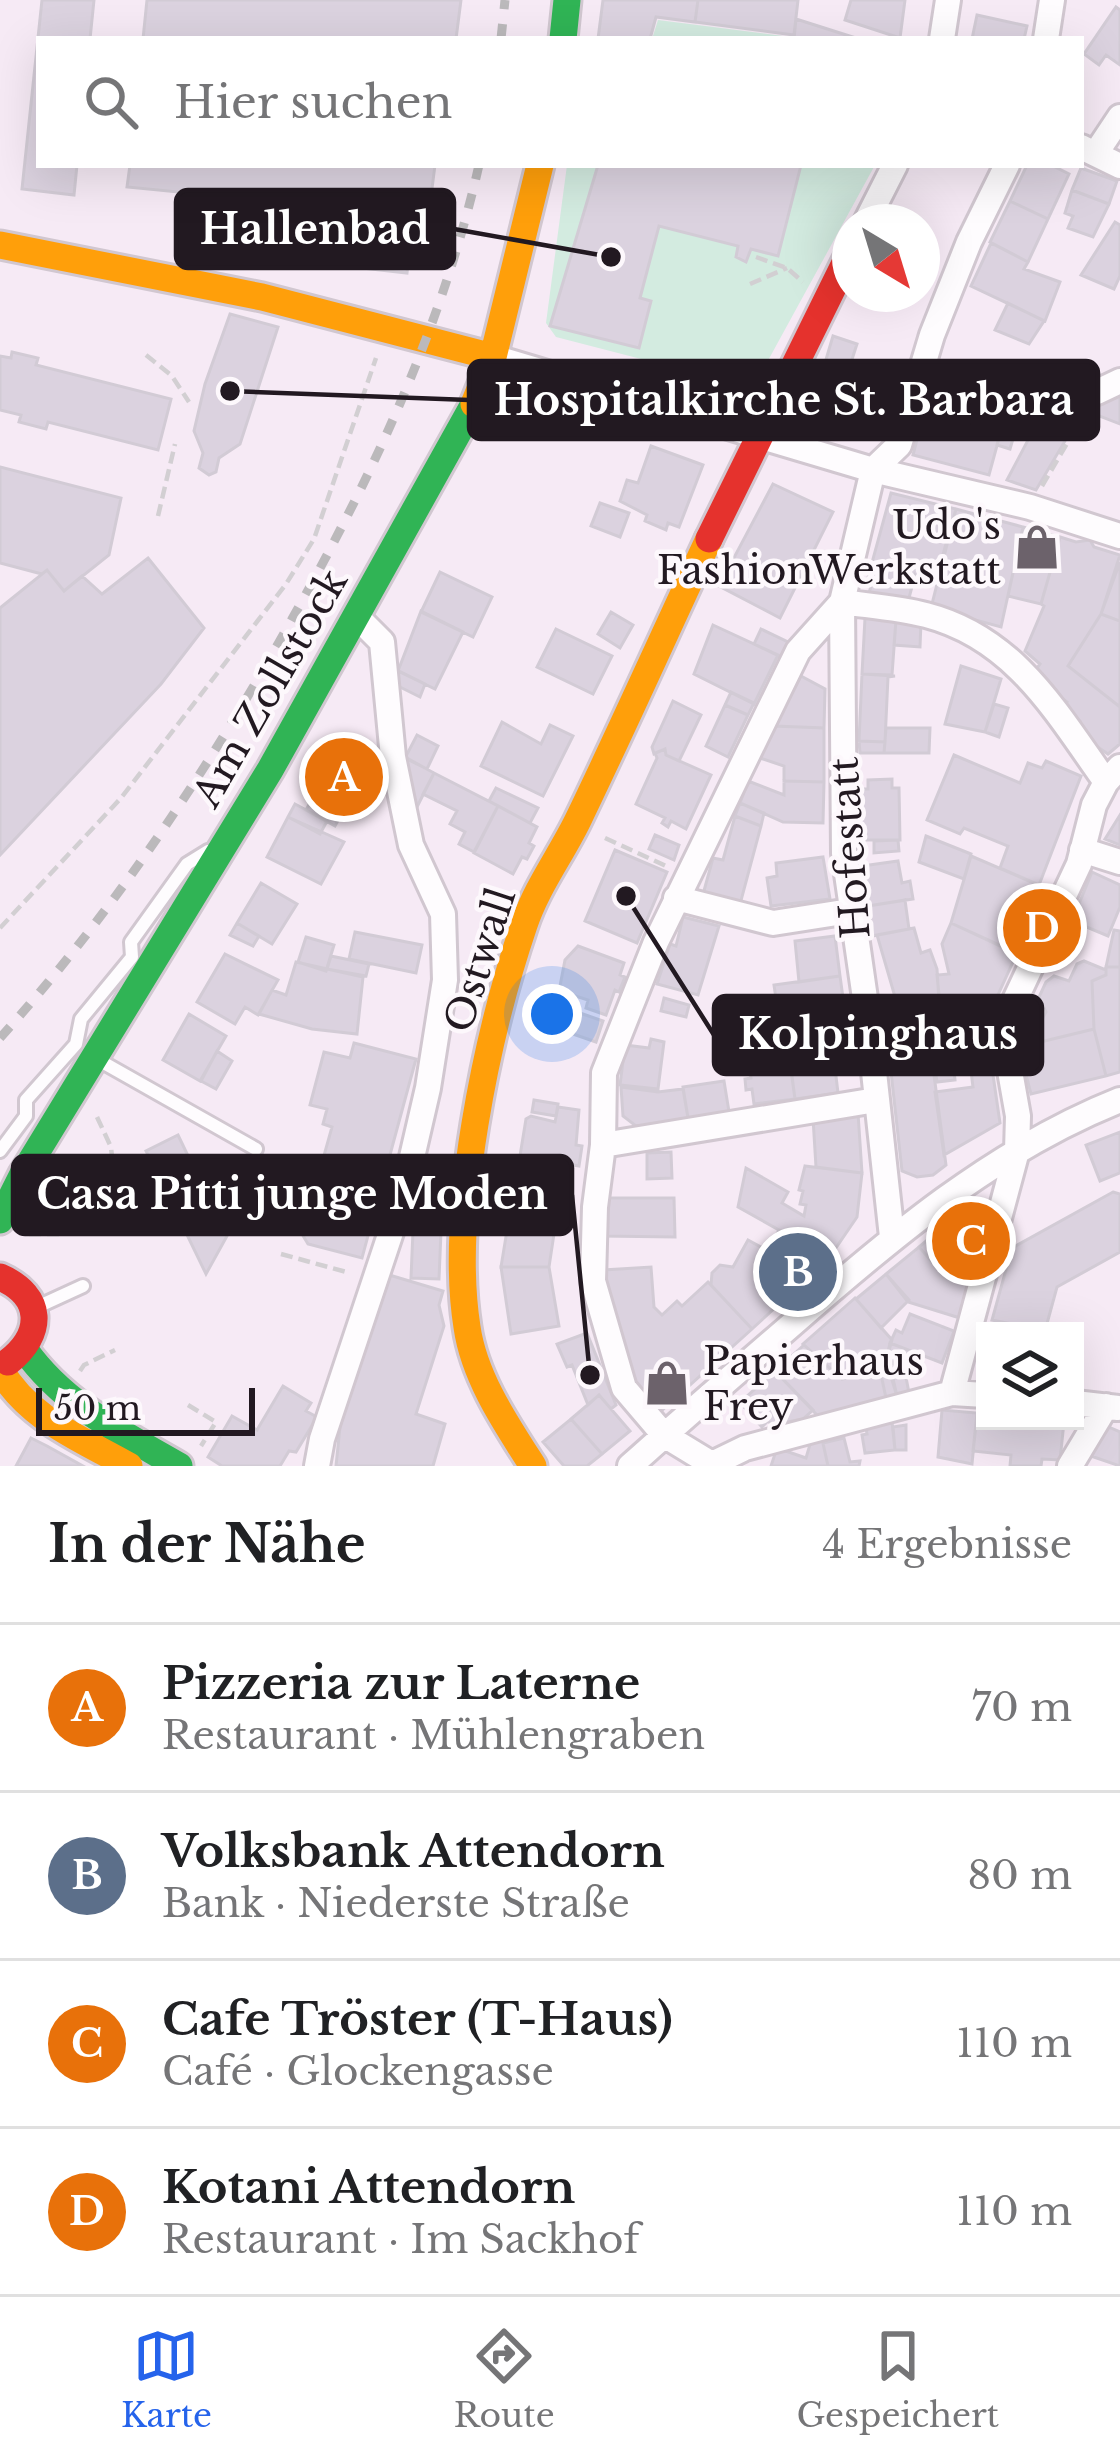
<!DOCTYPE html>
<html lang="de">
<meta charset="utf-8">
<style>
:root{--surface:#fff;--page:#f2f2f2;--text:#202124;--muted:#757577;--line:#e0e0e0;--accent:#2563eb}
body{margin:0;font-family:"Libre Baskerville",serif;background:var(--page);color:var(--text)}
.controls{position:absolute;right:36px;bottom:36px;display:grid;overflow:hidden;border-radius:0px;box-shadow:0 12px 48px #0002}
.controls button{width:108px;height:108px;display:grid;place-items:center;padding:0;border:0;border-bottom:3px solid var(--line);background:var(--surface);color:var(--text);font:60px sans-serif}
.compass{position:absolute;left:832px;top:204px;width:108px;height:108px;border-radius:50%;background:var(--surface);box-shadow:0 12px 48px #0002;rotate:142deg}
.scale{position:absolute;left:36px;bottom:30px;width:219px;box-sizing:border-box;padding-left:12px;border:6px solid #221921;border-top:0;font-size:33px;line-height:42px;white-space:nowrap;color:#221921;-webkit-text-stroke:9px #fdf8fc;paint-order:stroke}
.you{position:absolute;left:552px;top:1014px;width:42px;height:42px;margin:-30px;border:9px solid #fff;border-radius:50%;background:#1a73e8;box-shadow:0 0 0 18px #1a73e833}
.badge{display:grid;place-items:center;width:78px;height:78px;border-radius:50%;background:var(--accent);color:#fff;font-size:39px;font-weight:700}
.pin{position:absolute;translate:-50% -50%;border:6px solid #fff;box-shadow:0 3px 12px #0006}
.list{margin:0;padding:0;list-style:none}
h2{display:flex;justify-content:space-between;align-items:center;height:156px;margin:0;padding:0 48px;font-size:51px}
h2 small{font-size:39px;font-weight:400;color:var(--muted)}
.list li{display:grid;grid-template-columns:78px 1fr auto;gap:36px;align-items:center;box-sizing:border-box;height:168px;padding:0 48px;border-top:3px solid var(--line)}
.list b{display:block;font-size:45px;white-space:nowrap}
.list p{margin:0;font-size:39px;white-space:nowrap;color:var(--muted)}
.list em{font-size:39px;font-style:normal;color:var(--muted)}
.icon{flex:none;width:66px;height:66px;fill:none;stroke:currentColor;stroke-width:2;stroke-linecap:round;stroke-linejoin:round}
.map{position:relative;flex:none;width:1120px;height:1466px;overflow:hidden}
.search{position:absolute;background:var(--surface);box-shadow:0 12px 48px #0002;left:36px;right:36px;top:36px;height:132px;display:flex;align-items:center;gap:30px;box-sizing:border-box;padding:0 42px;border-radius:0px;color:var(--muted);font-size:45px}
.sheet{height:828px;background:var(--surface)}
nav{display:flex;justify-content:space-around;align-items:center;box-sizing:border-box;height:168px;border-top:3px solid var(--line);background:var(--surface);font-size:33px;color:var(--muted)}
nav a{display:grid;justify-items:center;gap:6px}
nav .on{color:var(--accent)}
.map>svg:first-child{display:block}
.green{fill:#d3ebe0}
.building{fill:#dbd2df;stroke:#d2cbd5;stroke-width:3}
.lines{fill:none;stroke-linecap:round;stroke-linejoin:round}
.lane-casing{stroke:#d1c7d0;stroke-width:18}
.street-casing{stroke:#d1c7d0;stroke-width:30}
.fast-casing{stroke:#d1c7d0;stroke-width:33}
.slow-casing{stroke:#d1c7d0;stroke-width:33}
.jam-casing{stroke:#d1c7d0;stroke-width:33}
.path{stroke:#d2cfd2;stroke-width:4.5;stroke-dasharray:12 6;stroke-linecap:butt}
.lane{stroke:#fefcfe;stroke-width:12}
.street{stroke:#fefcfe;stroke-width:24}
.fast{stroke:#30b455;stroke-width:27}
.slow{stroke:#ff9f0a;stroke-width:27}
.jam{stroke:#e5322d;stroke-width:27}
.rail{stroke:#bbb9bb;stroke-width:9;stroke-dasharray:15 15;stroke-linecap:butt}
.labels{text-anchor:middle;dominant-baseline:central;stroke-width:9;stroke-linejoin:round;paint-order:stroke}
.poi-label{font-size:39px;fill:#221921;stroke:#fdf8fc;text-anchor:end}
.street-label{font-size:39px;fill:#221921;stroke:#fdf8fc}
.leader{fill:none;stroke:#221921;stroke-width:4.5}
.callout-dot{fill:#221921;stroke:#fdf8fc;stroke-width:4.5}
.callout{fill:#221921;stroke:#221921;stroke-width:4.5}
.callout-label{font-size:42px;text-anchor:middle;font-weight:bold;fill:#fff}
</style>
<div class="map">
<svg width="1120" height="1466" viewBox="0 0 1120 1466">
<rect width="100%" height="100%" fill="#f6eaf5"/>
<path class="green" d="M658,20L791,37V39H652Z
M567,165H875L759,377L734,392L715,388L645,360L556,337L546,323Z"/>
<path class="building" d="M42,0H94L90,39H39V165H77L74,195L22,189Z
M147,0H461L456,39H143Z
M603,0H698L695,22L656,17L650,39H598Z
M698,0H798L794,35L695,22Z
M851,0H905L900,38L845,20Z
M1116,7L1120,10V65L1106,55L1099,65L1084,54Z
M977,15L1027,26L1024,39H972Z
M796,19L859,39H794Z
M130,165H435L430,204L415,202L407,273L193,249L183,242L189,193L127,187Z
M598,165H801L778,256L751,249L746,262L736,257L738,246L659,226L640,298L651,301L639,348L550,326Z
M1027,165H1051L1069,174L1048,219L1010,201Z
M1081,168L1117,181L1109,204L1072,190Z
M1072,190L1109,204L1093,237L1068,228L1073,216L1065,213Z
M1010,201L1048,219L1028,262L990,242Z
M1115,222L1120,225V276L1114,289L1081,275Z
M991,243L1028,262L1024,269L1060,282L1045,321L971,286Z
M1008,303L1044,321L1029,344L995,330Z
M230,314L278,327L240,444L219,458L216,472L209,475L199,468L203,453L194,431L205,384Z
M833,336L857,344L845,381L822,373Z
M12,352L38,358L36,365L171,399L158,450L48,422L46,429L19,422L21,415L0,410V356L11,358Z
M959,367L983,373L979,389L1010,398L989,475L913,455L935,370L957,376Z
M1120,387V424L1089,412L1097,397Z
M1025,392L1039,396L1033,419L1020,415L1010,449L997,445L1006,410L1018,413Z
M1047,404L1045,410L1075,424L1036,490L1007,480Z
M651,446L703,465L679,527L668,523L666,530L645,521L647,515L620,501L627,480L638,483Z
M0,467L121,498L109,555L64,591L47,570L42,574L0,563Z
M773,484L833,512L780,618L719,586Z
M891,493L956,509L936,579L921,581L915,575L908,602L869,593L872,583L867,581Z
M600,503L629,513L620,537L591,526Z
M956,509L1023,527L1001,627L931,608Z
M1023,527L1060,537L1041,604L1008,596Z
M1060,537L1076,542L1090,540L1094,547L1120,555L1101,614L1068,666L1120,707V744L1108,754L1083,737L1080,721L1063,708L1067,702L1051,689L1037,668L1040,664L1025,651L1044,606L1041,604Z
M148,558L204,628L161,684L0,855V608L47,570L64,591L82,576L102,594Z
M1120,562V621L1101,614Z
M440,572L492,597L473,637L421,612Z
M421,611L463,632L435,689L398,671Z
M611,612L633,625L620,648L598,634Z
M1101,614L1120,621V707L1068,666Z
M865,618L896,620L892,675L862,674Z
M896,620L921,622L920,647L894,645Z
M713,625L778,655L754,704L694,674Z
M556,629L612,656L593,694L537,667Z
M761,629L788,642L781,657L754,644Z
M961,666L1001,679L985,732L945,724Z
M399,671L425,684L420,697L396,685Z
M862,674L895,676L888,677L885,742L859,741Z
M801,676L825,689L824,728L774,726Z
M731,692L754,703L748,715L725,705Z
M673,701L701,715L679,761L666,755L665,749L654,754L652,747Z
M994,704L1008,708L999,737L985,732Z
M725,705L748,715L728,757L706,746Z
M502,722L541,744L550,725L573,736L543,796L481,766Z
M774,726L824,728V782L784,781V766L757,757Z
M886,728H930L929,753H884Z
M417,735L438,746L427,769L405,758Z
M337,736L375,757L343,816L305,795Z
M859,741L885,742L884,753H860Z
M665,749L666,755L711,775L686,829L671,821L668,827L662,823L665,818L636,804L657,758L655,753Z
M954,755L1020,783L1028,763L1042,768L1046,761L1081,776L1039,885L1000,868L1008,846L964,828L960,834L927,820Z
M405,757L434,773L413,815Z
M434,773L498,806L474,852L459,844L465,832L450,824L457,811L423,794Z
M892,779V788H899L900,840H861L860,789H868V780Z
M748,781L784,795V781L824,782L823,823L783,822L740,803Z
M496,788L538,808L530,823L489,801Z
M312,799L341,815L335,826L306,810Z
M740,803L764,813L761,826L735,816Z
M295,804L327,821L320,834L288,817Z
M498,806L537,827L529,843L534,846L527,859L522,857L513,874L474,853Z
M1120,815V845L1105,839Z
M735,816L761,826L739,908L702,898L713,858L723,860Z
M288,817L344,842L321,884L267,857Z
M655,835L679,845L674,860L649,849Z
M926,836L971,854L964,879L919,862Z
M898,840L899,851L874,853V841Z
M615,850L667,872L637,943L585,921Z
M971,856L1043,887L1015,953L951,923Z
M823,857L830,899L771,906L767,878L777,876L776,863Z
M898,861L902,883L910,881L913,899L868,906L862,866Z
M1092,872L1120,885V907L1108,936L1072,921Z
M261,883L297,904L272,944L237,923Z
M905,900L909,929L873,936L868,906Z
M683,917L719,926L698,995L657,984L670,944L676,946Z
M237,923L259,936L253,946L230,935Z
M951,923L1017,953L996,999L940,1005L937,975L949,974L942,944Z
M914,928L921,953L930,950L937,969L939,1002L898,1007L877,935Z
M1114,930L1120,931V967H1106Z
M355,932L422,945L416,973L349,959Z
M835,936L840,976L799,982L795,941Z
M306,937L334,945L326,971L298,962Z
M578,946L624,963L620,975L625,977L619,992L615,990L606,1015L586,1008L588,1000L563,992L560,986L565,960Z
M225,954L278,980L258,1015L245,1007L235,1024L197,1002Z
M331,956L369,964L366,976L327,969Z
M1084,961L1106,970V975L1092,981L1094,1029L1032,1044L1024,1034L1028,1025L1041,1021L1046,1012L1039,997L1046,982L1054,976L1069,981L1077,964Z
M296,962L363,977L357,1034L312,1029L259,1014L272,990L286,995Z
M1106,967H1120V1072L1106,1076L1094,1029L1092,981L1106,975Z
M840,976L846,1020L780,1026L774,985Z
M664,998L689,1005L686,1017L661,1011Z
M580,1013L603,1021L596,1042L573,1034Z
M189,1014L226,1036L200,1081L163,1060Z
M1094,1029L1106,1076L1031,1094L1019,1047Z
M928,1030L946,1165L933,1175L917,1177L902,1171L887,1036Z
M651,1039L664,1042L658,1089L620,1085L625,1045L649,1048Z
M354,1043L416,1059L362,1258L308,1244L302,1234L332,1127L323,1124L327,1109L310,1105L324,1052L350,1058Z
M217,1051L232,1061L216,1089L201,1081Z
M833,1051L838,1093L795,1099L789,1056Z
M789,1053L795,1099L754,1104L752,1089L746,1090L745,1079L751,1078L749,1064L774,1061L773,1055Z
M953,1061L955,1080L937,1082L934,1063Z
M992,1068L1000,1123L944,1155L935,1092L973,1087L971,1071Z
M724,1081L730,1118L689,1124L683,1087Z
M621,1087L658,1092L683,1089L689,1124L636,1126L623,1116Z
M534,1100L558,1104L556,1116L532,1112Z
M558,1107L579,1110L576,1145L582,1146L579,1166L573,1165L570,1178L545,1174L546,1166L519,1162L526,1119L531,1116L555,1122Z
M858,1113L862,1173L816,1167L813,1118Z
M1120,1132V1173L1100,1181L1086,1145Z
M178,1135L202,1185L176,1212L146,1151Z
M671,1152L672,1178L647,1179V1153Z
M805,1166L862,1173L857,1217L829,1258L738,1207L746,1168L788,1192L782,1203L804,1216L806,1205L800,1204L803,1191L799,1190Z
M202,1185L227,1236L206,1274L176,1212Z
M1113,1192L1120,1194V1252L1057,1287L1045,1331L992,1320L1012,1248Z
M601,1198H674L675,1237L601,1236Z
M511,1206L557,1214L549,1267H501Z
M414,1207L442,1208L439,1279L411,1278Z
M948,1223L984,1233L972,1275L933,1263L919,1247L937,1232L944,1234Z
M779,1230L829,1258L752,1329L711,1285L712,1273L720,1265L733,1267L748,1240L768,1251Z
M919,1247L933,1263L972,1275L960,1318L908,1302L886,1274Z
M501,1267H549L559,1326L511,1334Z
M651,1267L654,1307L662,1315L677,1301L682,1306L708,1282L752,1329L659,1413L629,1375L607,1299L604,1270Z
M386,1274L443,1291L439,1305L444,1326L416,1414L445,1424L433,1466H336L340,1427Z
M886,1274L909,1300L881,1328L856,1299Z
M855,1298L892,1340L886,1361L897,1396L886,1398L880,1370L842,1379L803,1344Z
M910,1314L954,1331L942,1363L890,1343L896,1330L902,1333Z
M587,1333L616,1405L611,1409L599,1395L588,1405L572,1365L567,1367L557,1344Z
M890,1343L919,1354L912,1370L886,1361Z
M804,1345L842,1379L880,1370L886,1398L818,1416L775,1371Z
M889,1361L904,1367L909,1393L897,1396Z
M775,1371L813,1410L803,1419L772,1425L768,1421L762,1427L744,1407L750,1401L746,1397Z
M283,1386L311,1403L306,1411L317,1417L296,1452L289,1451L280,1466H222L208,1457L232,1416L257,1430Z
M599,1395L630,1431L602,1454L571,1419Z
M942,1410L977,1413L972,1464L938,1457Z
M977,1414L985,1415V1421L1064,1422L1060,1460L1042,1459L1041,1466H1010L1011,1455L973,1451Z
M571,1419L602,1454L587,1466H564L543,1442Z
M892,1422L895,1450L865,1453L862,1435L867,1434L866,1428Z
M906,1425V1450H895L893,1427Z
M1104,1425L1120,1432V1466L1091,1456Z
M31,1438L47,1446L83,1466H16Z
M844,1438L850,1462L860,1461L859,1466H828L823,1443Z
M822,1439L828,1466H771L777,1448L806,1458L811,1441Z"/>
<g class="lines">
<g class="lane-casing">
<path id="lane" d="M95,1058L256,1149
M0,1151L26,1116V1100L76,1044L81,1019L132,957L131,942L187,864L208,851
M35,1308L83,1286"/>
</g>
<g class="street-casing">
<path id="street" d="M942,39L948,0
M1046,39L1052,0
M1081,147L1120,166
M1096,153L1120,117
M866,222L895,165
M493,357L873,470L1030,507L1120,536
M1097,392L1120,381
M873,470L899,445L932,335L969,242L1007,165
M1082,850L1120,862
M676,898L773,923L850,911
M869,1026L1008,1015
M603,1145L876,1100
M892,1237L869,1026L844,853L842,602C870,606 899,608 926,615C1015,638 1056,712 1106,782
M952,1393L1017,1151L1018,1116L1007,1054L1008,1015L1079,864L1094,805L1106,782L1120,767
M1075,1403L1118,1408
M712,1464L745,1448L952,1393L985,1395
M317,1466L322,1439L403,1196L428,1088L445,980L443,914L411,845L393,757L382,642L356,616
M630,1466C682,1419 736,1373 789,1327C889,1239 994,1150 1120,1100
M715,1466L664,1435L624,1388L593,1281L595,1207L603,1145L604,1073L656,942L798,651L842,602L873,470
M1070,1466L1106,1406"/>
</g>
<g class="fast-casing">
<path id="fast" d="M563,39L567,0
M0,1220L23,1174L270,770L474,404
M25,1350C64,1405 122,1433 179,1466"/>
</g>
<g class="slow-casing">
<path id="slow" d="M0,245L262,297L493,357
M474,404L493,357L540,165
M0,1369C28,1419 82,1439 129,1466
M533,1466C506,1424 474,1377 467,1327C449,1214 487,1034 524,925C536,888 561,855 578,820C623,727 665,633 709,539"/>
</g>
<g class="jam-casing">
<path id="jam" d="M709,539L850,253
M0,1277C44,1296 44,1334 8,1362"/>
</g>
<path class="path" d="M900,211L921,222
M756,257L787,268L803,282
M750,284L787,268
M146,355L172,376L189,402
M1042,486L1085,413
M158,516L175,444
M605,838L666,866
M0,928L121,798L286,584L314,539L376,358
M97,1117L111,1147L115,1186
M495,1195L566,1205
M29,1234H59
M281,1254L350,1273
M80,1371L84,1365L115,1350
M188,1405L216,1422L201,1446"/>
<use href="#lane" class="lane"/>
<use href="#street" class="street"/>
<use href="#fast" class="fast"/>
<use href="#slow" class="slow"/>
<use href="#jam" class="jam"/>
<path class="rail" d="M501,39L505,0
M0,1038C115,910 209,769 292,619C373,475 442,327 479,165"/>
</g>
<defs>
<g id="shop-bare" transform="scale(3.6)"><path d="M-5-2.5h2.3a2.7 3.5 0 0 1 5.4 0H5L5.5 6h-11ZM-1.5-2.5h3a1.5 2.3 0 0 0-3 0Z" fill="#6c626b" stroke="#fdf8fc" stroke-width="2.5" paint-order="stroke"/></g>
</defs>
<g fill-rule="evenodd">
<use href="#shop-bare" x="1037" y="547"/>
<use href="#shop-bare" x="667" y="1383"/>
</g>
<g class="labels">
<g class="poi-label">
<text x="1001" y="525">Udo's<tspan x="1001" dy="45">FashionWerkstatt</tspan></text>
<text x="703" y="1361" text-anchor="start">Papierhaus<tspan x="703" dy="45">Frey</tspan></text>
</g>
<g class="street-label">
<text transform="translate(270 688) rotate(-60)">Am Zollstock</text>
<text transform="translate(850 848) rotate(-94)">Hofestatt</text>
<text transform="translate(480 960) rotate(-72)">Ostwall</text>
</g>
</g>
<path class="leader" d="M611 257L454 229M230 391L469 400M626 896L714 1035M590 1375L572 1195"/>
<g class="callout-dot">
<circle cx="611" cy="257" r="12"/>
<circle cx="230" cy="391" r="12"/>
<circle cx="626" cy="896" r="12"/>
<circle cx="590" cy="1375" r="12"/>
</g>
<g class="callout">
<rect x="176" y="190" width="278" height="78" rx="12"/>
<rect x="469" y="361" width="629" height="78" rx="12"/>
<rect x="714" y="996" width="328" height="78" rx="12"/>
<rect x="13" y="1156" width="559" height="78" rx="12"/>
</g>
<g class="callout-label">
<text x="315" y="244">Hallenbad</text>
<text x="784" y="415">Hospitalkirche St. Barbara</text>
<text x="878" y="1049">Kolpinghaus</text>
<text x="292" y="1209">Casa Pitti junge Moden</text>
</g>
</svg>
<div class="controls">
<button><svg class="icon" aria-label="layers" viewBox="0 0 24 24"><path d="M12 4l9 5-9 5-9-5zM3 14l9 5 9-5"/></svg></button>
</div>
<svg class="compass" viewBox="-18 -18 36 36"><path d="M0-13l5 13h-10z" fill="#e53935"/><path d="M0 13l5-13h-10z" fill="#757577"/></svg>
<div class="scale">50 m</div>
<div class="you"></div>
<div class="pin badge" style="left:344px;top:777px;background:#e8710a">A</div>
<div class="pin badge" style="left:798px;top:1272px;background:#5c6f8a">B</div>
<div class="pin badge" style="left:971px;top:1241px;background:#e8710a">C</div>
<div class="pin badge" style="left:1042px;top:928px;background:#e8710a">D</div>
<div class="search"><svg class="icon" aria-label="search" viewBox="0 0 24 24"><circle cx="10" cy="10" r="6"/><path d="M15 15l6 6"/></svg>Hier suchen</div>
</div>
<section class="sheet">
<h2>In der Nähe<small>4 Ergebnisse</small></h2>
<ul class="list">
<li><span class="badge" style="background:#e8710a">A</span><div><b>Pizzeria zur Laterne</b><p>Restaurant · Mühlengraben</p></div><em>70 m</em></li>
<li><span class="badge" style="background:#5c6f8a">B</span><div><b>Volksbank Attendorn</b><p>Bank · Niederste Straße</p></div><em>80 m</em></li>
<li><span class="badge" style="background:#e8710a">C</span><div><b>Cafe Tröster (T-Haus)</b><p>Café · Glockengasse</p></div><em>110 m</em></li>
<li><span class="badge" style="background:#e8710a">D</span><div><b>Kotani Attendorn</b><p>Restaurant · Im Sackhof</p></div><em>110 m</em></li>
</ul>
</section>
<nav>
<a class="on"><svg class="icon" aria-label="map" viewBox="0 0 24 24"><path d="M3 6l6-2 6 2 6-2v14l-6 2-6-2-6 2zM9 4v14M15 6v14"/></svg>Karte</a>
<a><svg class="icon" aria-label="directions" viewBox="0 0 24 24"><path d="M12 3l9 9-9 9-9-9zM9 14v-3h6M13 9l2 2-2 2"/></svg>Route</a>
<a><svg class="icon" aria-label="saved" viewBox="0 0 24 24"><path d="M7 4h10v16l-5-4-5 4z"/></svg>Gespeichert</a>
</nav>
